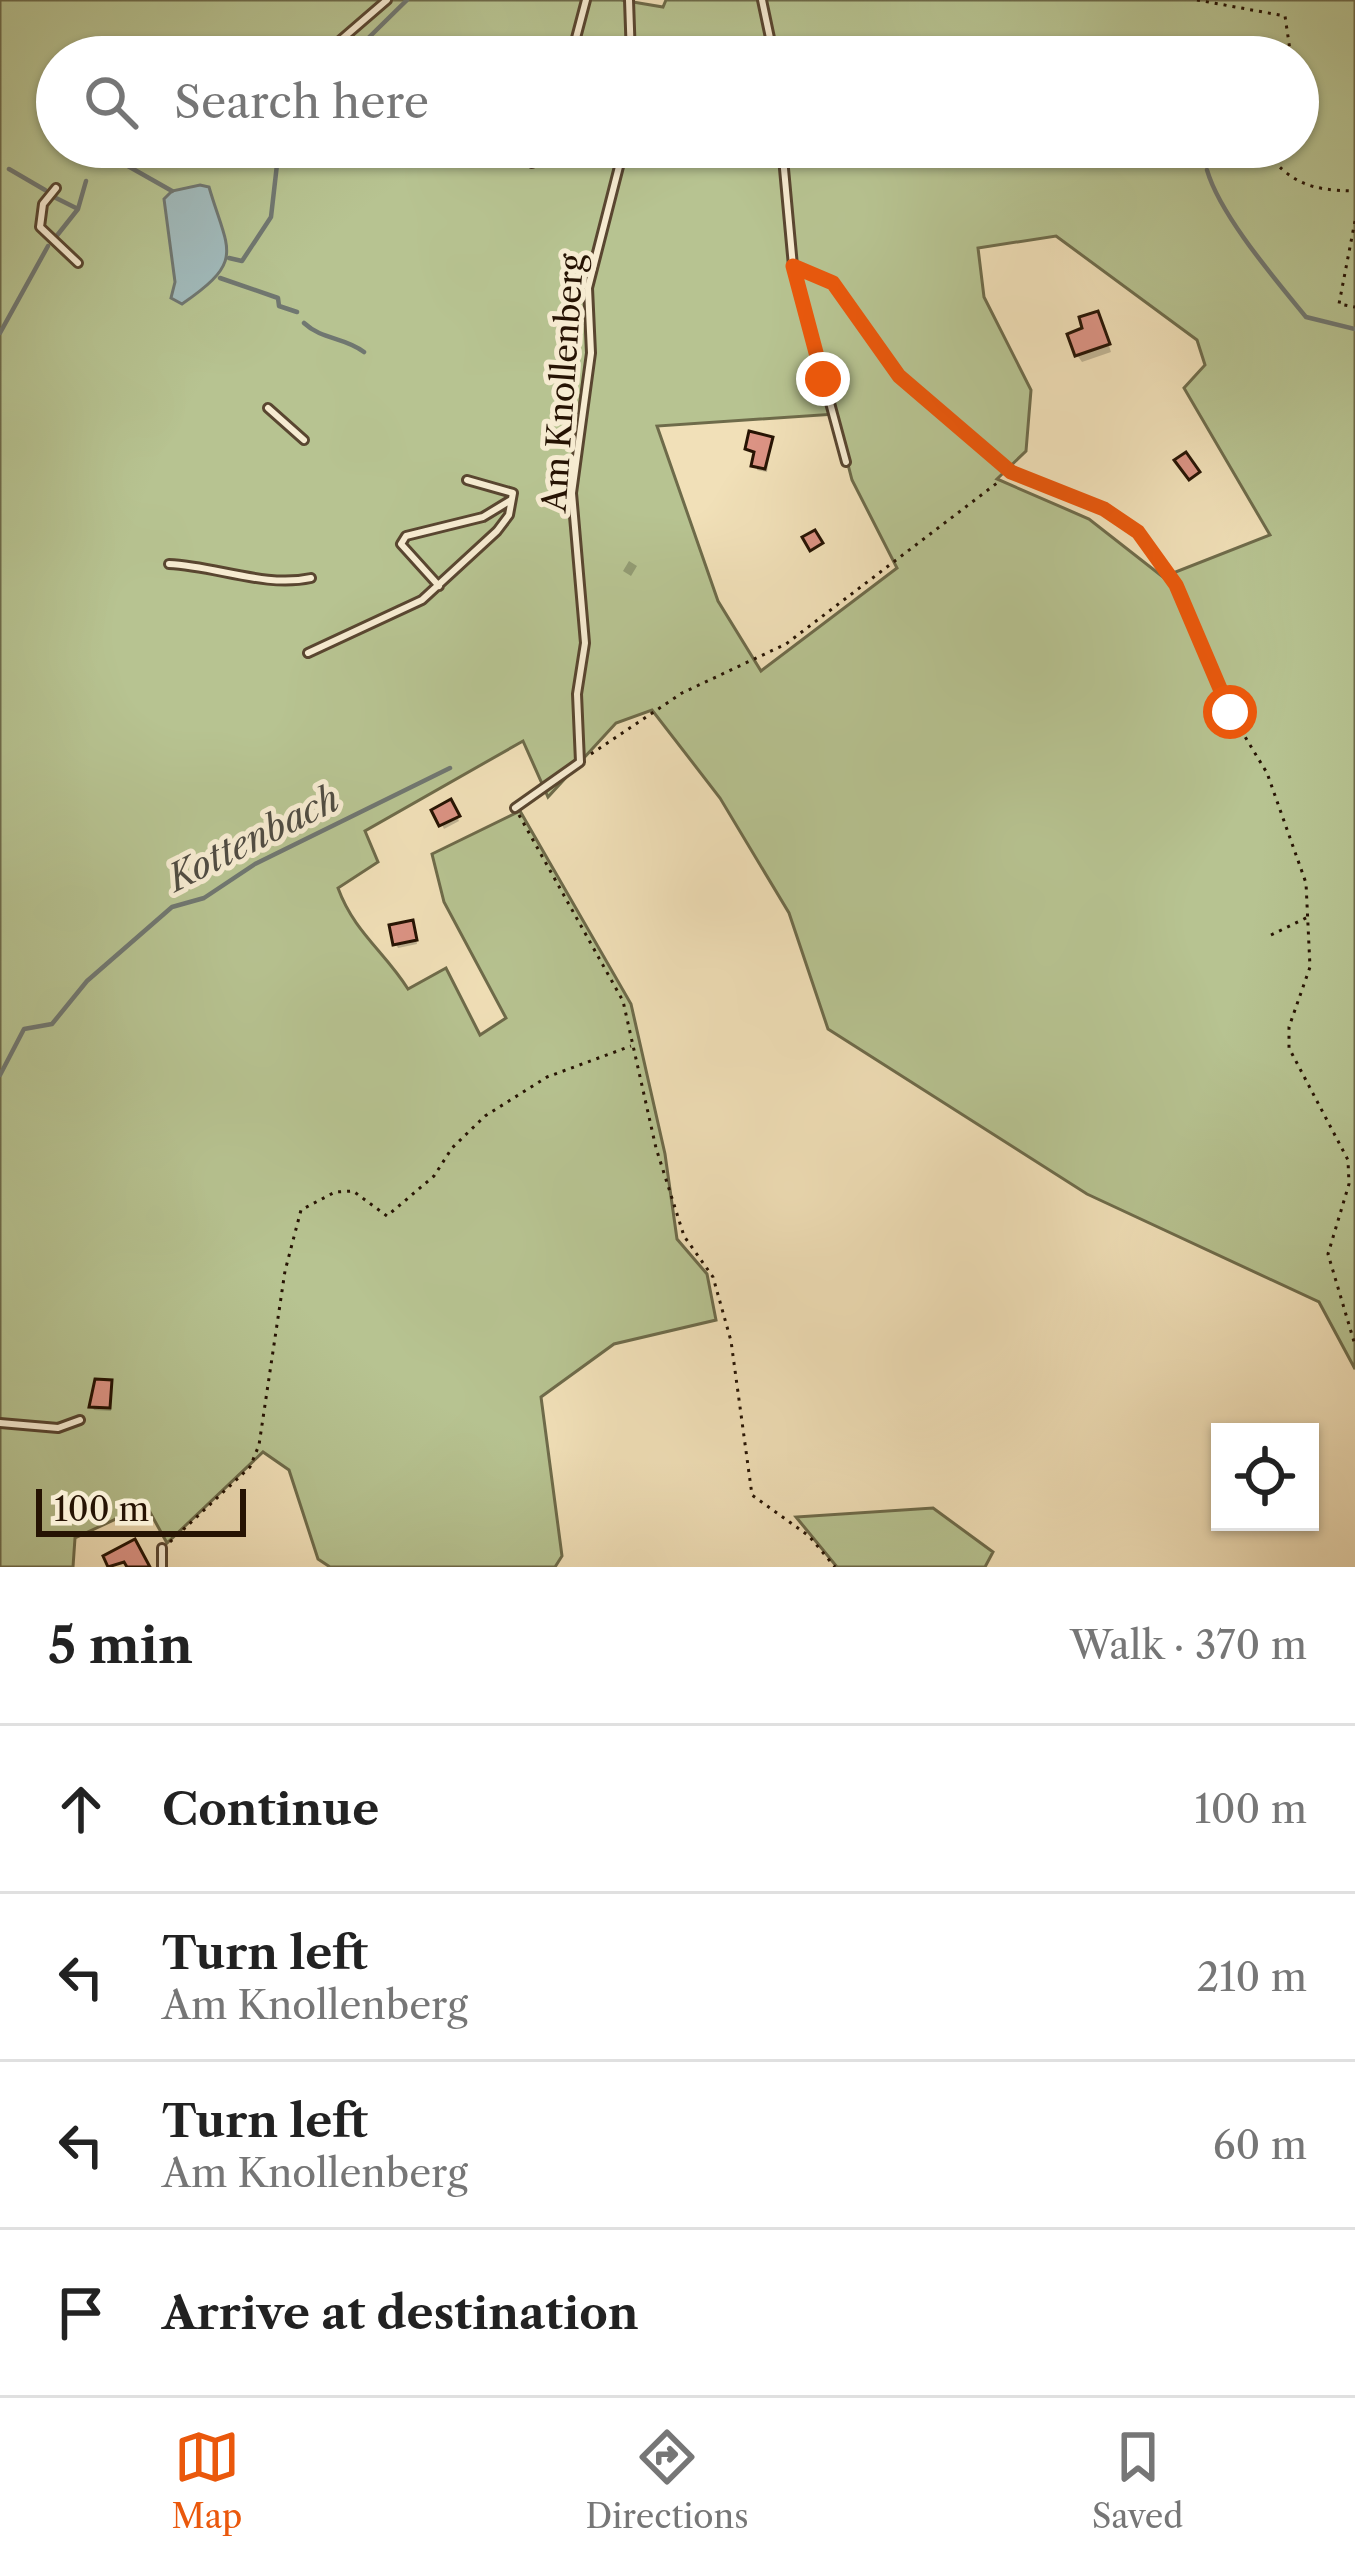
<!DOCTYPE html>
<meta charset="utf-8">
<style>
:root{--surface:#fff;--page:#f2f2f2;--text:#222;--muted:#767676;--line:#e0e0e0;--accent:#ea580c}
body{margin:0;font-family:"Libre Caslon Text",serif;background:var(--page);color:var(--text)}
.controls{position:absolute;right:36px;bottom:36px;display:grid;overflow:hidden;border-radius:0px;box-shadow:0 3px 9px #0004}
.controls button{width:108px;height:108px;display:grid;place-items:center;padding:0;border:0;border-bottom:3px solid var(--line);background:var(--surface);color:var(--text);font:60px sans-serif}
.scale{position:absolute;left:36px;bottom:30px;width:210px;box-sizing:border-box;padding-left:12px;border:6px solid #261303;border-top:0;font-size:33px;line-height:42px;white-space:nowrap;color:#261303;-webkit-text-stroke:9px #f6ebd1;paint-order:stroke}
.stop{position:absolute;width:36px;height:36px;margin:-27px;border:9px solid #ea580c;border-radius:50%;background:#fff}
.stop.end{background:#ea580c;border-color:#fff;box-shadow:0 3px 12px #0008}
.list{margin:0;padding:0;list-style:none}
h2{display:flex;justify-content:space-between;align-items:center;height:156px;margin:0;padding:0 48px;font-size:51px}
h2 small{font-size:39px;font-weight:400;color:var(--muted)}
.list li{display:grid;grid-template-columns:78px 1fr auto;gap:36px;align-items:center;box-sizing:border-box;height:168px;padding:0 48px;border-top:3px solid var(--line)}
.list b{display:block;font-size:45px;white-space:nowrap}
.list p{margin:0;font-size:39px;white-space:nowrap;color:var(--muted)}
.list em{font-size:39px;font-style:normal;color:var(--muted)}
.icon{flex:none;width:66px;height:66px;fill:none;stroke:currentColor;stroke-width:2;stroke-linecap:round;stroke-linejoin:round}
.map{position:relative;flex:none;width:1355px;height:1567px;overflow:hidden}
.search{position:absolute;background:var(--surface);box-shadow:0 3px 9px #0004;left:36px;right:36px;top:36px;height:132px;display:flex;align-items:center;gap:30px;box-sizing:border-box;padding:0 42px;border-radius:66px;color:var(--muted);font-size:45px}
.sheet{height:828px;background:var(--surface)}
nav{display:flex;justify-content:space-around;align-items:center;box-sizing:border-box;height:168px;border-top:3px solid var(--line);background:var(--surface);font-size:33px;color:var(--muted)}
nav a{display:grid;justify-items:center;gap:6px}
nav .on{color:var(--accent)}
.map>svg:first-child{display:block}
.green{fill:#b7c391;stroke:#6e6b4a;stroke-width:3;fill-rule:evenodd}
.water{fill:#a1babb;stroke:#707771;stroke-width:3}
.shadow{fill:#0003}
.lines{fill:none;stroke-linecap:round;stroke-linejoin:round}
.stream{stroke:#707771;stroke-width:4.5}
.building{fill:#dc9384;stroke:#261303;stroke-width:3}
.service-casing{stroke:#594630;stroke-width:12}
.path{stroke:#261303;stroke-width:3;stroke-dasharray:3 6;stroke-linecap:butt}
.service{stroke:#f6ebd1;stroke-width:6}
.route{stroke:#ea580c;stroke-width:15}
.labels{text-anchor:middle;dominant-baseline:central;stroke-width:10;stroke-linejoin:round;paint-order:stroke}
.street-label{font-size:33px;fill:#261303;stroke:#f6ebd1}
.water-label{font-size:36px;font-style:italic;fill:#514d43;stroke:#f6ebd1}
</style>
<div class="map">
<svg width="1355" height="1567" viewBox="0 0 1355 1567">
<rect width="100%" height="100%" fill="#f1e0b8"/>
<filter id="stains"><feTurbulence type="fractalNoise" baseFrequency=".00167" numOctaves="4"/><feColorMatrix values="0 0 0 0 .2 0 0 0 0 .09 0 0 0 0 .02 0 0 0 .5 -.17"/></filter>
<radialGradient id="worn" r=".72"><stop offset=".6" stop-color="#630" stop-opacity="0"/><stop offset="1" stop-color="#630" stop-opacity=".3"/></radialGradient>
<path class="green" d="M0,0H621L663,7L666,0H1355V1369L1319,1302L1087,1194L828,1029L789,913L720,798L652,710L616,723L548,797L523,741L365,831L378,862L338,888C354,932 385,952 408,989L446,968L480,1035L506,1018L444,902L432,854L520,811L631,1004L665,1154L677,1239L707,1274L716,1320L614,1344L541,1397L562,1556L555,1567H330L318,1559L289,1470L263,1452L167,1543L146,1505L75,1538L73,1567H0ZM57,57H1298V147H57ZM1056,236L1197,340L1205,365L1184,388L1270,535L1163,577L1089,519L997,479L1026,451L1031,390L984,297L978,248ZM835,414L852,480L897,568L761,671L718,601L657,426Z
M933,1508L993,1552L985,1567H837L796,1517Z"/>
<path class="water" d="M200,185L209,187C228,252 246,260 182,304L171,298L175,282L164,199L172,191Z"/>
<path class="shadow" d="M1101,321L1111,352L1082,362L1077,355Z
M771,440L767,472L757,470V455L748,449Z
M629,561L637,566L631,576L623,571Z
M450,803L459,821L444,829L435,811Z
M414,928L417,944L398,948L396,944Z
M110,1383L111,1411L94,1410L92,1406Z"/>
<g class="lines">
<path class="stream" d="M216,57L246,44L301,47
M349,57L407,0
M119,161L172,191
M9,169L45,190
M1207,170C1220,215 1275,279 1306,317L1355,329
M54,197L78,209
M55,238L78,209L86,181
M229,258L242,261L271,217L279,147
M220,278L278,298L279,306L297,312
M304,323C322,340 345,337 364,352
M0,333L48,246
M0,1075L24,1029L52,1024L87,981L172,907L204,898L255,864L450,768"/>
</g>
<path class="building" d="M1098,311L1110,344L1075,356L1067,334L1082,328L1079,317Z
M749,431L773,437L765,469L751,466L754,452L745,449Z
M1186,452L1200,472L1189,480L1174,460Z
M815,530L823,543L810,551L802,537Z
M451,799L460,816L439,826L431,810Z
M413,920L417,940L393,945L389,925Z
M95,1379L112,1380L110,1408L89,1407Z
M135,1539L150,1567H127L124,1562L108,1567L103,1556Z"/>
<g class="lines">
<g class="service-casing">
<path id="service" d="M629,0L631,57
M762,0L774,57
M321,57L387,0
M571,57L586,0
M782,147L793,266L833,283L899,376L1011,472L1104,509L1138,532
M532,163L539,147
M56,188L43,204L40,227L78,263
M793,266L846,462
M268,408L304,440
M169,564C216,566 265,588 311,578
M439,586L401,544L406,536L483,517L511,500
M308,653L422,600L497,531L509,515L513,493L467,480
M515,808L580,762L577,694L585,643L572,493L591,353L588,288L624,147
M0,1423L58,1428L80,1420
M162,1567V1548"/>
</g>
<path class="path" d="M1197,0L1285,16L1291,57
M1262,147C1291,184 1309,190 1355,191
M1355,221L1339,304L1355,307
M1143,538L1176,585L1230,712L1267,773L1306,883L1310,967L1289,1027V1048L1348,1160L1349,1184L1328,1254L1355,1345
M591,754L682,693L786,644L1001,480
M519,815L623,1001L656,1148L684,1236L713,1277L731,1341L752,1495L809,1536L835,1567
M1271,935L1308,917
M170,1542L250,1467L259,1445L285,1271L301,1210L335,1192L353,1191L387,1216L434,1176L452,1148L485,1116L547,1077L631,1046"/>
<use href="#service" class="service"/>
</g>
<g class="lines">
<path class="route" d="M823,379L793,266L833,283L899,376L1011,472L1104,509L1138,532L1176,585L1230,712"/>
</g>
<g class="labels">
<g class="street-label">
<text transform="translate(563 383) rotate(-86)">Am Knollenberg</text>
</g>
<g class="water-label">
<text transform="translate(253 838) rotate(-27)">Kottenbach</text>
</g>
</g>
<rect width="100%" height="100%" filter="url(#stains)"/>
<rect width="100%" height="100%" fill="url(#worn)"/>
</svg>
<div class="controls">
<button><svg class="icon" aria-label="locate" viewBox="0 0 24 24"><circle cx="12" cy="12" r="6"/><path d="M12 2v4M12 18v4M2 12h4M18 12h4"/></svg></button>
</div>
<div class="scale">100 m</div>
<div class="stop" style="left:1230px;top:712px"></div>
<div class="stop end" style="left:823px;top:379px"></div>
<div class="search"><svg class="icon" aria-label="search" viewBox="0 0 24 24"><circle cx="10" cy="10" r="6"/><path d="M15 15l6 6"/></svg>Search here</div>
</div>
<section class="sheet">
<h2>5 min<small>Walk · 370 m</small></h2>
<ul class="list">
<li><svg class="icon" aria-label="ahead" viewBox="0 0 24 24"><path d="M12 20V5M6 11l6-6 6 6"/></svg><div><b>Continue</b></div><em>100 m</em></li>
<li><svg class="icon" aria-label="left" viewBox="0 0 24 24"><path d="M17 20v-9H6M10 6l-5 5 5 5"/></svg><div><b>Turn left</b><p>Am Knollenberg</p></div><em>210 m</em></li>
<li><svg class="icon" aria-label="left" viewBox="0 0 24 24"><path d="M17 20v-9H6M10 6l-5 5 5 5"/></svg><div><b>Turn left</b><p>Am Knollenberg</p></div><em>60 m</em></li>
<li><svg class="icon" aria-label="arrive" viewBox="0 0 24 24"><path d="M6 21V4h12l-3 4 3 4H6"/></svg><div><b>Arrive at destination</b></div></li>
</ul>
</section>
<nav>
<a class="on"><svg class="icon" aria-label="map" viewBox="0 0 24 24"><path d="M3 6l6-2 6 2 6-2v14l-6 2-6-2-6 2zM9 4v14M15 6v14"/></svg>Map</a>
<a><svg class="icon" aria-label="directions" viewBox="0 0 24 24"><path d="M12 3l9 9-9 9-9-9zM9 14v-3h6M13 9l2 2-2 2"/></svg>Directions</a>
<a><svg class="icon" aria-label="saved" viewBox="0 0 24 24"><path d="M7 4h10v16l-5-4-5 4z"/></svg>Saved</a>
</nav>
